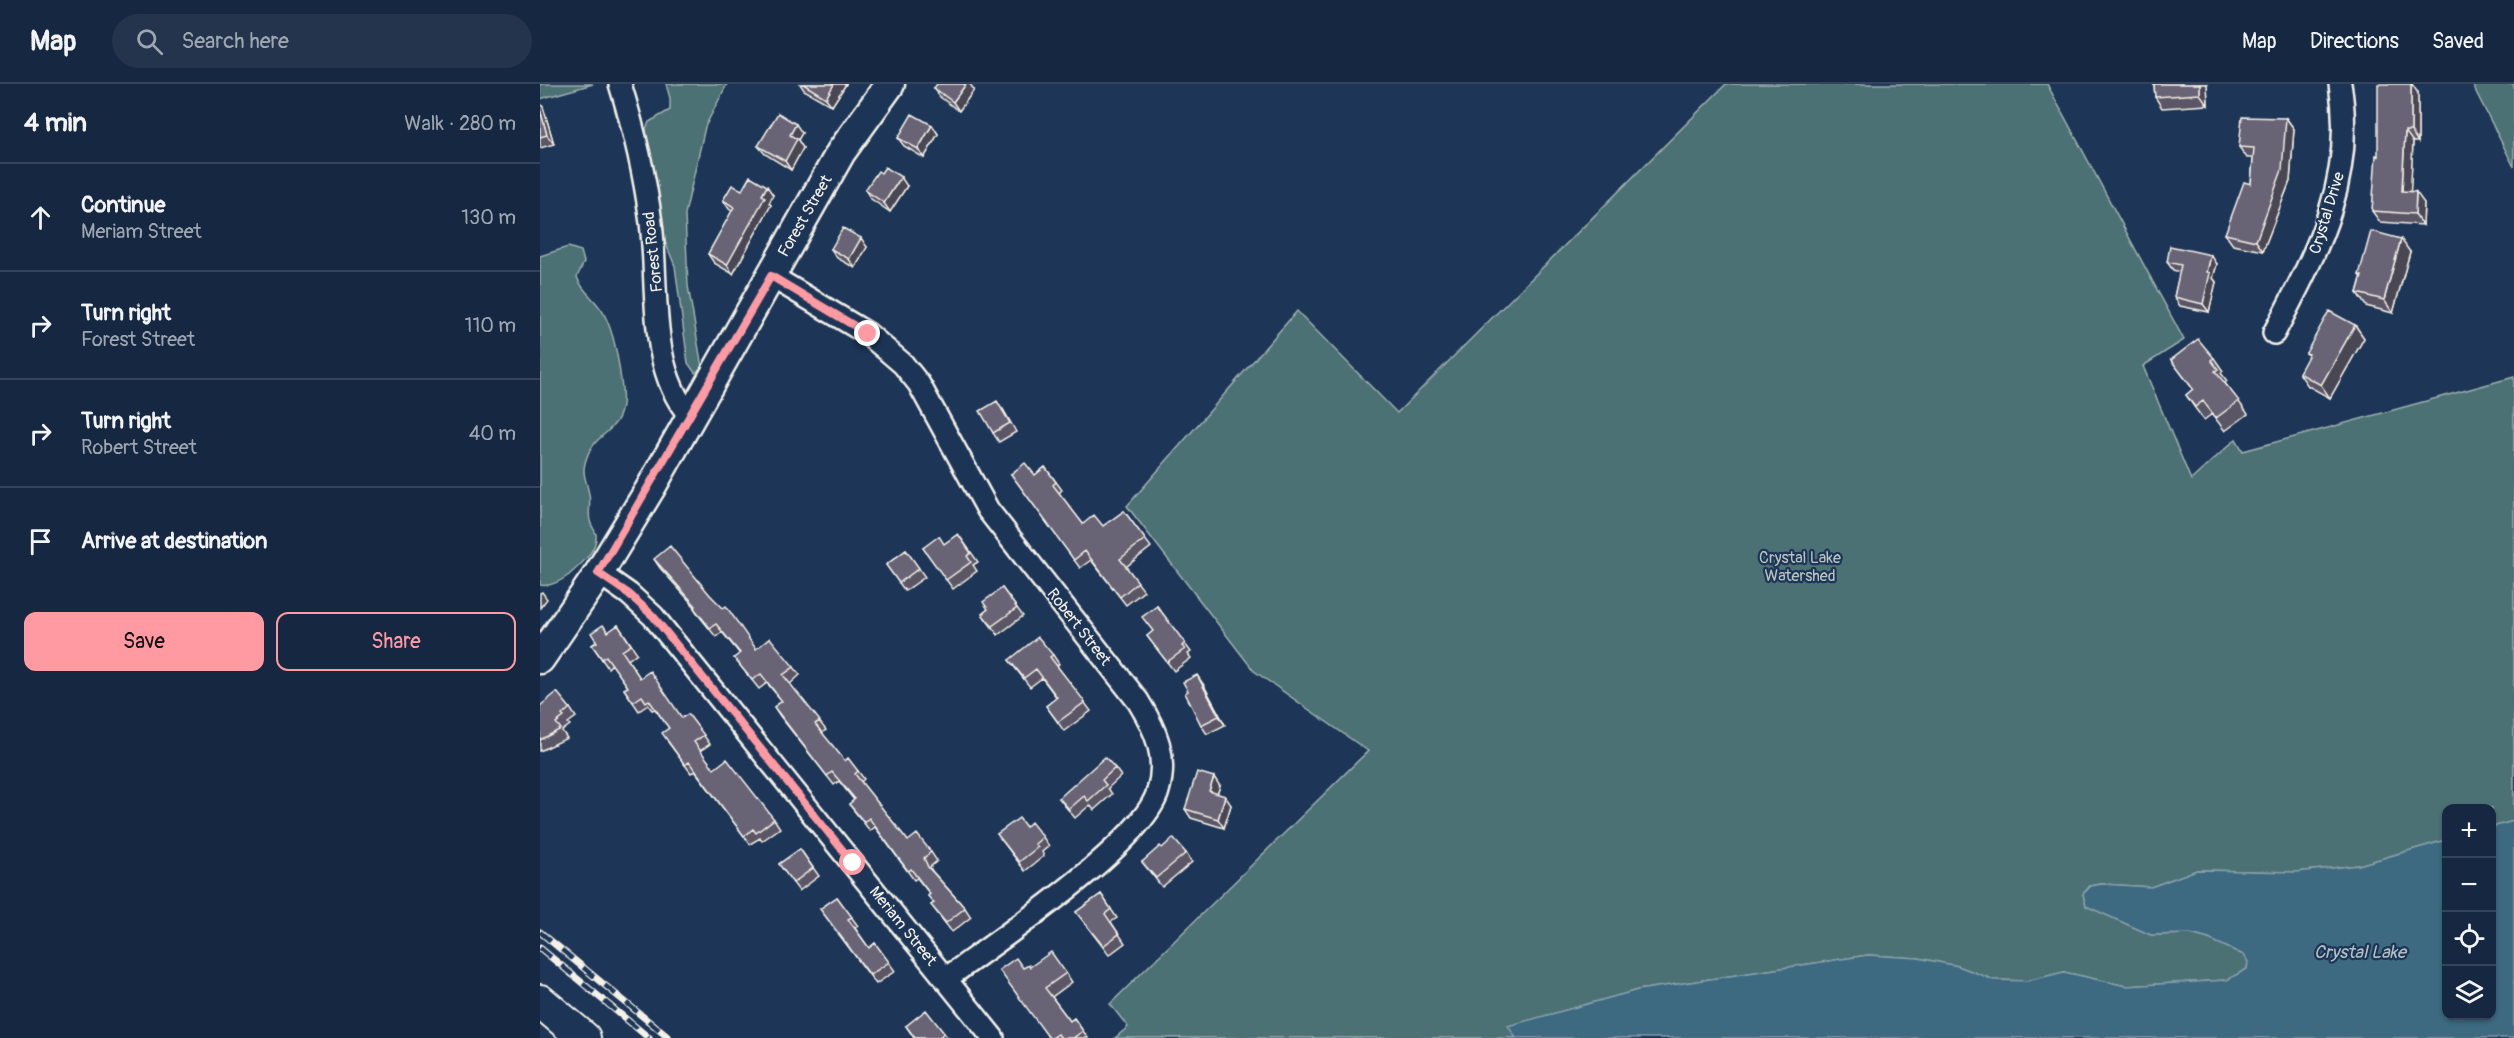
<!DOCTYPE html>
<meta charset="utf-8">
<style>
:root{--surface:#162841;--page:#23344c;--text:#f1f3f6;--muted:#9ea6b1;--line:#35445a;--accent:#ff9aa2}
body{margin:0;font-family:Pangolin,sans-serif;background:var(--page);color:var(--text)}
.controls{position:absolute;right:18px;bottom:18px;display:grid;overflow:hidden;border-radius:12px;box-shadow:0 2px 4px #0004}
.controls button{width:54px;height:54px;display:grid;place-items:center;padding:0;border:0;border-bottom:2px solid var(--line);background:var(--surface);color:var(--text);font:30px sans-serif}
.stop{position:absolute;width:18px;height:18px;margin:-14px;border:4px solid #ff9aa2;border-radius:50%;background:#fff}
.stop.end{background:#ff9aa2;border-color:#fff;box-shadow:0 2px 6px #0008}
.list{margin:0;padding:0;list-style:none}
h2{display:flex;justify-content:space-between;align-items:center;height:78px;margin:0;padding:0 24px;font-size:26px}
h2 small{font-size:20px;font-weight:400;color:var(--muted)}
.list li{display:grid;grid-template-columns:39px 1fr auto;gap:18px;align-items:center;box-sizing:border-box;height:108px;padding:0 24px;border-top:2px solid var(--line)}
.list b{display:block;font-size:22px;white-space:nowrap}
.list p{margin:0;font-size:20px;white-space:nowrap;color:var(--muted)}
.list em{font-size:20px;font-style:normal;color:var(--muted)}
.actions{display:flex;gap:12px;padding:18px 24px}
.actions a{flex:1;padding:14px 0;border:2px solid var(--accent);border-radius:12px;text-align:center;font-size:21px;color:var(--accent)}
.actions .main{background:var(--accent);color:#111}
.icon{flex:none;width:33px;height:33px;fill:none;stroke:currentColor;stroke-width:2;stroke-linecap:round;stroke-linejoin:round}
.map{position:relative;flex:none;width:1974px;height:954px;overflow:hidden}
header{display:flex;align-items:center;gap:36px;box-sizing:border-box;height:84px;padding:0 30px;background:var(--surface);border-bottom:2px solid var(--line)}
header strong{font-size:28px}
nav{display:flex;gap:33px;margin-inline-start:auto;font-size:21px}
.search{width:420px;height:54px;background:var(--page);display:flex;align-items:center;gap:15px;box-sizing:border-box;padding:0 21px;border-radius:33px;color:var(--muted);font-size:22px}
main{display:flex}
aside{flex:1;background:var(--surface)}
.map>svg:first-child{display:block}
.green{fill:#4c7174;stroke:#a0b1ae;stroke-width:1.5}
.water{fill:#3d6981;stroke:#869faa;stroke-width:1.5}
.lines{fill:none;stroke-linecap:round;stroke-linejoin:round}
.street-casing{stroke:#f4f1e8;stroke-width:26}
.secondary-casing{stroke:#f4f1e8;stroke-width:33}
.primary-casing{stroke:#f4f1e8;stroke-width:36}
.street{stroke:#1d3557;stroke-width:21}
.secondary{stroke:#1d3557;stroke-width:28}
.primary{stroke:#1d3557;stroke-width:32}
.rail-casing{stroke:#f4f1e8;stroke-width:7}
.rail{stroke:#1d3557;stroke-width:4.5;stroke-dasharray:14;stroke-linecap:butt}
.wall{fill:#5a5665;stroke:#f4f1e8;stroke-width:1.5}
.shaded-wall{fill:#4a4653;stroke:#f4f1e8;stroke-width:1.5}
.building{fill:#696476;stroke:#f4f1e8;stroke-width:1.5}
.route{stroke:#ff9aa2;stroke-width:8}
.labels{text-anchor:middle;dominant-baseline:central;stroke-width:4.5;stroke-linejoin:round;paint-order:stroke}
.street-label{font-size:16px;fill:#f4f1e8;stroke:#1d3557}
.park-label{font-size:16px;fill:#b9c4bf;stroke:#1d3557}
.water-label{font-size:18px;font-style:italic;fill:#b4c1c4;stroke:#1d3557}
</style>
<header>
<strong>Map</strong>
<div class="search"><svg class="icon" aria-label="search" viewBox="0 0 24 24"><circle cx="10" cy="10" r="6"/><path d="M15 15l6 6"/></svg>Search here</div>
<nav><a>Map</a><a>Directions</a><a>Saved</a></nav>
</header>
<main>
<aside>
<h2>4 min<small>Walk · 280 m</small></h2>
<ul class="list">
<li><svg class="icon" aria-label="ahead" viewBox="0 0 24 24"><path d="M12 20V5M6 11l6-6 6 6"/></svg><div><b>Continue</b><p>Meriam Street</p></div><em>130 m</em></li>
<li><svg class="icon" aria-label="right" viewBox="0 0 24 24"><path d="M7 20v-9h11M14 6l5 5-5 5"/></svg><div><b>Turn right</b><p>Forest Street</p></div><em>110 m</em></li>
<li><svg class="icon" aria-label="right" viewBox="0 0 24 24"><path d="M7 20v-9h11M14 6l5 5-5 5"/></svg><div><b>Turn right</b><p>Robert Street</p></div><em>40 m</em></li>
<li><svg class="icon" aria-label="arrive" viewBox="0 0 24 24"><path d="M6 21V4h12l-3 4 3 4H6"/></svg><div><b>Arrive at destination</b></div></li>
</ul>
<div class="actions"><a class="main">Save</a><a>Share</a></div>
</aside>
<div class="map">
<svg width="1974" height="954" viewBox="0 0 1974 954">
<rect width="100%" height="100%" fill="#1d3557"/>
<filter id="ink" filterUnits="userSpaceOnUse"><feTurbulence type="fractalNoise" baseFrequency=".0167" numOctaves="2"/><feDisplacementMap in="SourceGraphic" scale="12" xChannelSelector="R" yChannelSelector="G"/><feConvolveMatrix kernelMatrix="1 2 1 2 8 2 1 2 1" color-interpolation-filters="sRGB"/></filter>
<g filter="url(#ink)">
<path class="green" d="M0,0H53L0,15Z
M126,0H187L165,43L145,130L148,202L162,283L155,289L148,279L135,182L117,138L106,45L109,38L130,26V14Z
M1186,0H1507L1644,256L1603,282L1651,396L1696,355L1703,367L1974,293V737L1952,743V724H1906V756L1819,781L1757,788L1657,786L1611,803L1561,800L1550,802L1543,810L1546,822L1611,851L1651,850L1669,855L1704,871L1708,878L1707,885L1687,896L1586,902L1524,888L1487,897L1454,896L1418,882L1378,874L1328,871L1098,906L969,942L976,954H575L588,943L570,920L828,667L714,587L587,422L757,227L857,329Z
M1932,0H1974V83L1972,79Z
M28,163L41,167L44,178L37,193C42,208 57,216 64,230C74,249 78,274 81,296C90,355 55,340 45,379C42,391 47,398 49,410C51,419 48,429 50,437C51,442 55,446 56,450C58,467 40,481 29,491C21,497 10,503 0,501V172Z"/>
<path class="water" d="M1974,737V954H976L968,942L1098,906L1328,871L1378,874L1418,882L1454,896L1487,897L1524,888L1586,902L1687,896L1707,885L1708,878L1704,871L1669,855L1651,850L1611,851L1546,822L1543,810L1551,802L1562,800L1611,803L1657,786L1757,788L1819,781L1906,756V932H1952V743Z"/>
<g class="lines">
<g class="street-casing">
<path id="street" d="M80,0C94,45 105,92 111,139C119,201 107,283 150,332
M231,192L328,250L363,280L379,300L448,426L598,617C616,646 628,673 618,707C604,759 454,859 407,894
M1734,249C1777,167 1816,96 1800,0
M59,489L89,510L113,532L453,954"/>
</g>
<g class="secondary-casing">
<path id="secondary" d="M0,575L59,489L110,405L301,68L350,0"/>
</g>
<g class="primary-casing">
<path id="primary" d="M0,917L44,954"/>
</g>
<use href="#street" class="street"/>
<use href="#secondary" class="secondary"/>
<use href="#primary" class="primary"/>
<g class="rail-casing">
<path id="rail" d="M0,848L129,954
M0,864L109,954"/>
</g>
<use href="#rail" class="rail"/>
</g>
<path class="wall" d="M260,0H306L292,22L264,6Z
M1614,0H1667L1668,21L1622,24L1615,13Z
M394,4L434,6L419,27L400,13Z
M1878,9V58H1873L1870,108L1884,119L1883,141L1840,138L1832,127L1838,72Z
M0,19L3,23L14,60L0,64Z
M1746,34L1754,45L1750,97L1723,167L1693,161L1685,150L1711,100L1713,74H1707L1699,63Z
M392,41L398,50L384,74L364,62L358,54Z
M262,49L258,56L263,64L251,86L225,70L218,62Z
M367,102L350,128L331,115L325,106Z
M202,106L233,111L229,119L231,121L193,190L174,179L168,170L192,127L189,125L183,116Z
M327,163L315,184L297,174L291,165Z
M1870,168L1853,229L1826,222L1817,209L1821,194L1819,191Z
M1627,178L1677,180L1673,194L1676,198L1669,228L1640,222L1634,213L1640,188L1633,186Z
M1815,241L1824,254L1790,314L1768,302L1759,289L1769,272L1766,269Z
M1674,274L1683,287L1681,289L1687,297L1685,299L1708,330L1685,347L1672,330L1664,336L1655,324L1646,311L1653,305L1631,276Z
M463,325L476,348L459,358L453,349Z
M505,383L522,406L519,409L543,440L563,442L584,427L611,463L586,483L604,507L586,521L551,476L540,484L471,390L495,391Z
M418,450L438,478L433,481L437,487L413,505L383,464L404,460Z
M366,466L385,493L365,507L346,481Z
M114,475L170,511L216,565L254,583L260,591L250,600L286,646L282,649L305,677L318,687L324,695L321,698L368,757L391,768L397,777L390,783L392,787L425,824L431,833L412,848L391,821L394,819L388,812L390,810L377,794L374,796L335,743L330,747L309,720L314,716L299,697L294,701L240,632L234,623L242,617L227,599L219,605L194,574L200,570L182,548L176,553L160,533L154,524L155,523L120,484Z
M462,504L483,532L458,551L442,530L448,525Z
M617,522L651,568L648,570L651,574L634,587L607,552L613,547Z
M78,541L97,569L88,576L100,594L142,634L148,630L170,660L160,667L174,685L234,735L240,744L222,757L220,754L210,760L155,687L151,689L128,658L129,644L115,625L112,626L108,621L99,627L84,605L88,603L72,580L68,584L52,561Z
M513,571L519,580L517,582L551,627L524,647L506,622L517,614L502,594L490,603L469,576Z
M663,600L685,641L667,650L661,641L648,607Z
M0,622L30,624L36,633L28,639L30,641L22,647L27,654L0,667Z
M575,684L581,692L568,704L572,710L554,726L550,721L535,734L525,722L519,714Z
M680,702L677,710L691,721L684,744L651,734L645,725Z
M486,743L503,753L509,762L502,768L504,772L485,787L457,750Z
M622,764L646,769L652,778L622,803L602,778Z
M260,765L279,792L259,807L239,780Z
M561,810L577,834L571,838L585,859L569,871L536,828Z
M297,813L318,842L315,844L329,864L335,859L355,887L336,900L280,825Z
M483,884L526,889L532,898L512,913L530,937L534,934L548,954H508Z
M366,942L404,949L408,954H374Z"/>
<path class="shaded-wall" d="M294,0H306L292,22L286,14Z
M426,0H430L434,6L419,27L413,18Z
M1660,0H1667L1668,21L1660,10Z
M1871,0H1872L1878,9V58L1871,47Z
M0,19L3,23L14,60L7,51L0,25Z
M1746,34L1754,45L1750,97L1723,167L1716,157Z
M256,40L262,49L258,56L263,64L251,86L245,77L250,51Z
M392,41L398,50L384,74L378,65Z
M1865,47L1873,58L1870,118L1862,107Z
M361,93L367,102L350,128L344,119Z
M227,102L233,111L229,119L231,121L193,190L187,181Z
M1876,108L1884,119L1883,141L1875,130Z
M321,154L327,163L315,184L309,175Z
M1861,155L1870,168L1853,229L1844,216Z
M1671,171L1677,180L1673,194L1676,198L1669,228L1663,220L1667,188Z
M1815,241L1824,254L1790,314L1781,301Z
M2,508L7,515L0,524V509Z
M657,591L663,600L685,641L679,632Z
M674,693L680,702L675,716L669,707Z
M685,712L691,721L684,744L678,735Z"/>
<path class="building" d="M263,0H294L286,14Z
M397,0H426L413,18L394,4Z
M1614,0H1660V10L1615,13Z
M1838,0H1871V47H1865L1862,107L1876,108L1875,130L1832,127L1836,71L1838,72Z
M0,25L7,51L0,53Z
M238,29L256,40L250,51L257,55L245,77L218,62Z
M372,30L392,41L378,65L358,54Z
M1702,33L1746,34L1742,86L1716,157L1685,150L1704,98L1711,100L1714,64L1699,63Z
M345,83L361,93L344,119L325,106L338,87L341,89Z
M210,92L227,102L222,111L225,113L187,181L168,170L194,123L183,116L192,101L202,106Z
M303,144L321,154L309,175L291,165Z
M1831,147L1861,155L1844,216L1817,209L1822,192L1819,191Z
M1630,162L1671,171L1667,188L1670,189L1663,220L1634,213L1641,181L1627,178Z
M1789,227L1815,241L1781,301L1759,289L1769,270L1766,269Z
M1658,255L1674,274L1671,276L1678,285L1675,287L1699,317L1676,334L1663,317L1655,323L1646,311L1653,305L1631,276Z
M457,317L470,339L453,349L440,327Z
M485,379L495,391L505,383L516,398L513,401L543,440L554,431L563,442L584,427L605,455L580,475L598,498L580,513L545,467L534,476L471,390Z
M418,450L431,469L427,472L431,478L406,496L383,464L399,452L404,460Z
M130,462L170,511L183,524L186,522L216,565L230,554L254,583L243,591L280,637L275,640L305,677L308,674L318,687L315,690L368,757L377,750L391,768L384,774L388,783L425,824L406,839L391,821L394,819L388,812L390,810L371,785L368,787L329,734L324,738L309,720L315,715L292,688L287,692L234,623L242,617L221,590L212,596L194,574L200,569L176,540L170,544L154,524L156,522L114,475Z
M366,466L379,484L359,499L346,481Z
M462,504L477,524L452,542L442,530L448,525L443,518Z
M617,522L645,559L642,562L645,565L627,578L607,552L613,547L602,533Z
M63,541L68,548L78,541L91,561L82,567L100,594L110,587L142,634L148,630L164,651L154,658L174,685L187,675L234,735L216,749L213,745L204,752L149,678L145,681L122,649L129,644L109,616L106,618L102,612L93,618L84,605L88,603L66,572L62,575L52,561L57,558L51,549Z
M498,553L513,571L510,573L545,618L518,638L506,622L517,613L496,585L484,594L469,576Z
M657,591L679,632L661,641L645,609L648,607L643,598Z
M17,608L30,624L22,631L24,633L16,639L21,645L0,656V622Z
M565,673L575,684L562,696L566,701L548,717L544,712L529,725L519,714Z
M657,688L674,693L669,707L685,712L678,735L645,725Z
M479,734L486,743L491,738L503,753L495,760L498,763L479,778L457,750Z
M633,754L646,769L616,794L602,778L620,762L622,764Z
M260,765L273,784L253,799L239,780Z
M561,810L571,825L565,830L579,850L563,862L536,828Z
M297,813L312,833L308,835L329,864L335,859L349,878L330,891L280,825Z
M511,868L526,889L505,904L530,937L534,934L543,947L533,954H521L518,950L512,954H509L459,886L476,874L483,884L489,881L490,883Z
M386,926L404,949L398,954H375L366,942Z"/>
</g>
<g class="lines" filter="url(#ink)">
<path class="route" d="M313,779L113,532L89,510L58,489L231,192L328,250"/>
</g>
<g class="labels">
<g class="street-label">
<text transform="translate(1787 129) rotate(-73)">Crystal Drive</text>
<text transform="translate(265 132) rotate(-60)">Forest Street</text>
<text transform="translate(113 168) rotate(-96)">Forest Road</text>
<text transform="translate(539 543) rotate(52)">Robert Street</text>
<text transform="translate(363 842) rotate(51)">Meriam Street</text>
</g>
<g class="park-label">
<text x="1260" y="474">Crystal Lake<tspan x="1260" dy="18">Watershed</tspan></text>
</g>
<g class="water-label">
<text x="1820" y="868">Crystal Lake</text>
</g>
</g>
</svg>
<div class="controls">
<button>+</button>
<button>−</button>
<button><svg class="icon" aria-label="locate" viewBox="0 0 24 24"><circle cx="12" cy="12" r="6"/><path d="M12 2v4M12 18v4M2 12h4M18 12h4"/></svg></button>
<button><svg class="icon" aria-label="layers" viewBox="0 0 24 24"><path d="M12 4l9 5-9 5-9-5zM3 14l9 5 9-5"/></svg></button>
</div>
<div class="stop" style="left:313px;top:779px"></div>
<div class="stop end" style="left:328px;top:250px"></div>
</div>
</main>
